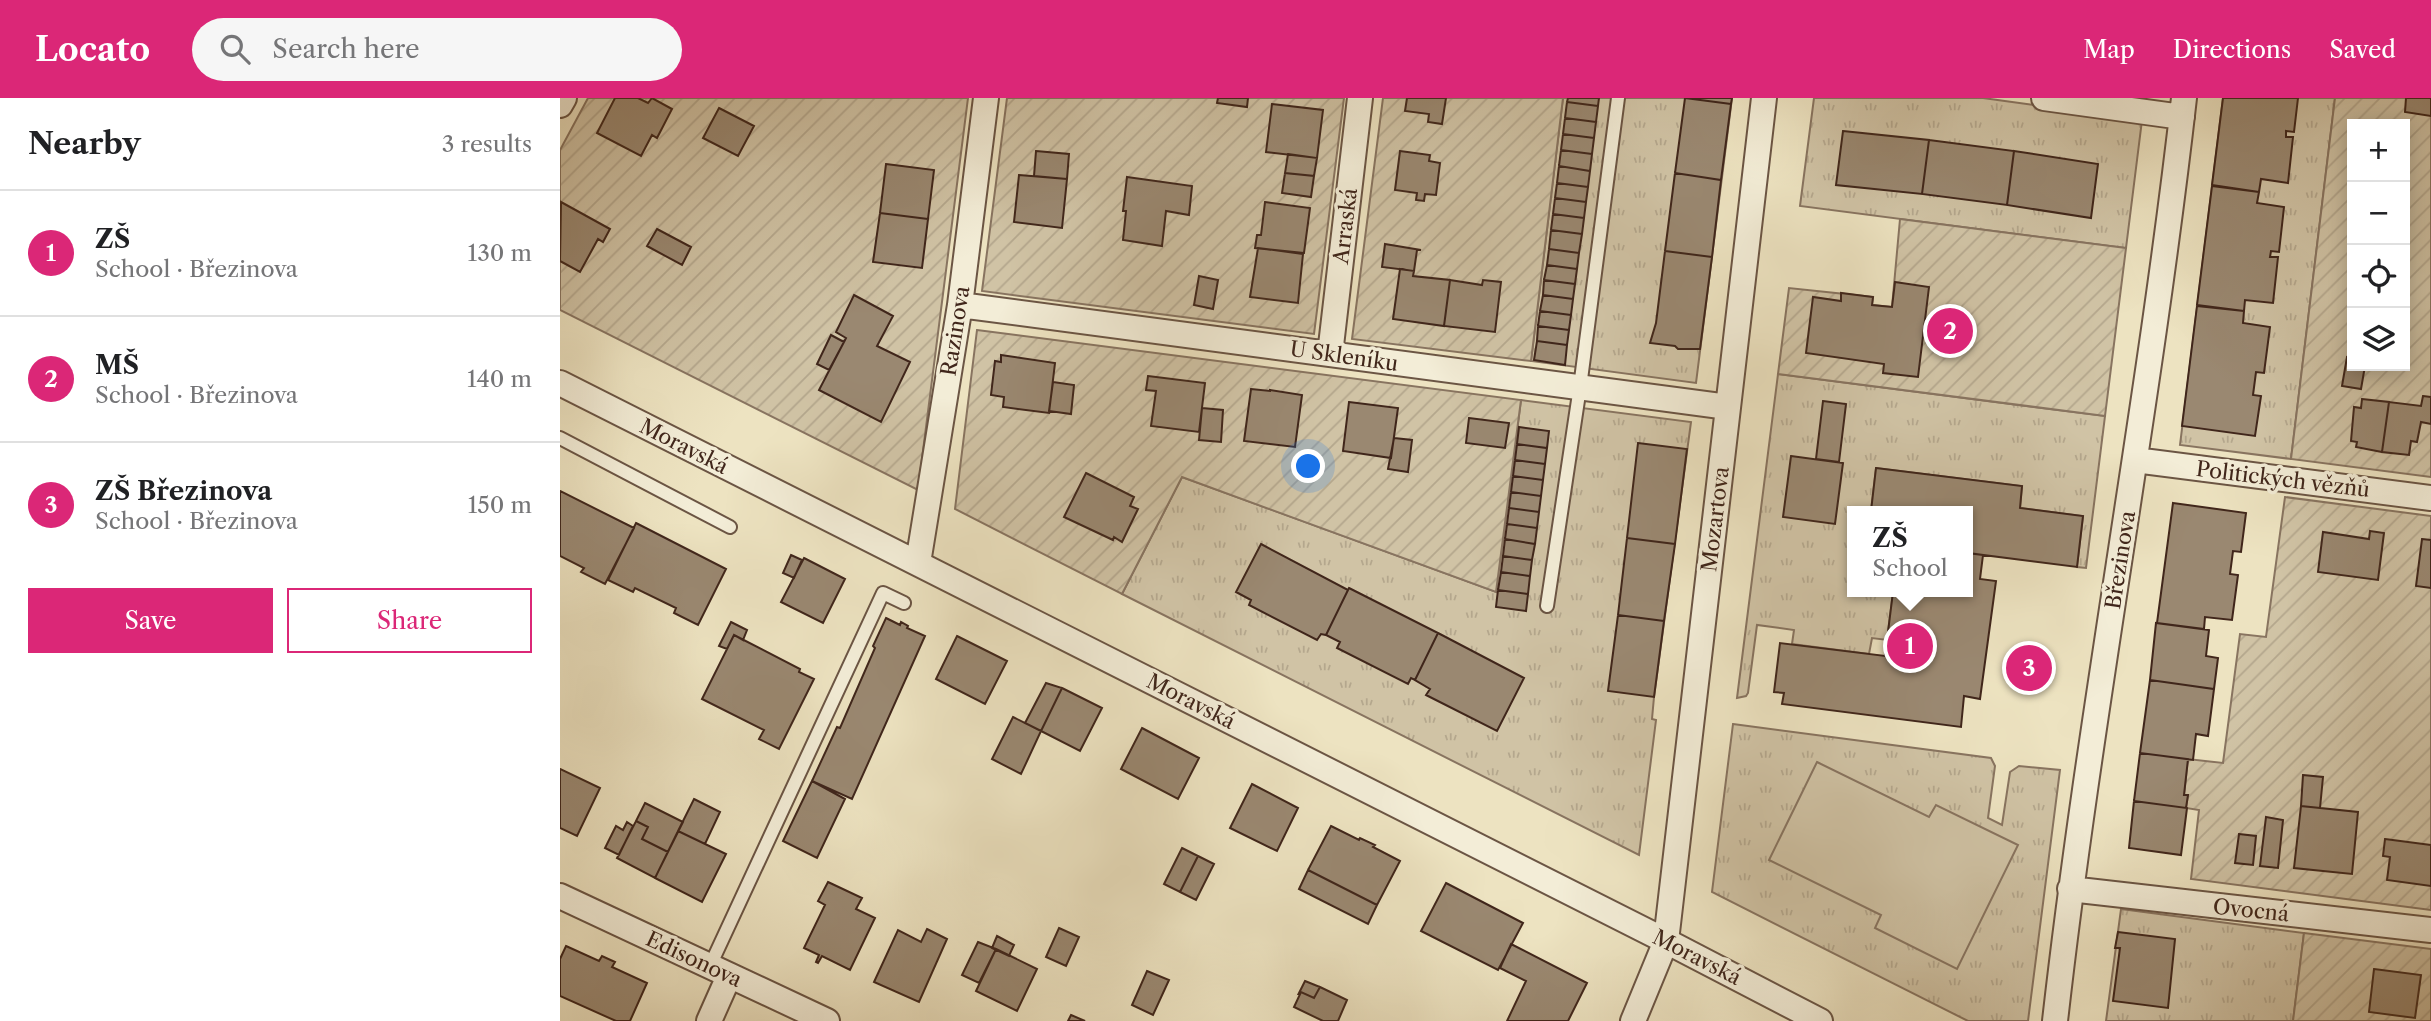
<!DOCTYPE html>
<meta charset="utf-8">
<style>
:root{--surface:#fff;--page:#f6f6f6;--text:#202124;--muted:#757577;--line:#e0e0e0;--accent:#db2777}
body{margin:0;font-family:"Libre Caslon Text",serif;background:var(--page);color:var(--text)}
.controls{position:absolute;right:21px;top:21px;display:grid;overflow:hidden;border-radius:0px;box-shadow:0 4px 18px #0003}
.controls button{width:63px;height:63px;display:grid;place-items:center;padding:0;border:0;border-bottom:2px solid var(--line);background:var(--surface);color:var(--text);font:35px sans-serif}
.you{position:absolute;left:749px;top:369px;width:24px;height:24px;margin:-18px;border:5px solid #fff;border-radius:50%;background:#1a73e8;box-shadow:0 0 0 10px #1a73e833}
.badge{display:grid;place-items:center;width:46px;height:46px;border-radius:50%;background:var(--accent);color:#fff;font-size:23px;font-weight:700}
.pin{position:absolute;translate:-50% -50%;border:4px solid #fff;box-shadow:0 2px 7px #0006}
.popup{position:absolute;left:1287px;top:408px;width:126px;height:91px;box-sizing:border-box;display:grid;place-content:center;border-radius:0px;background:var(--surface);filter:drop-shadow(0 2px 5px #0005);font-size:23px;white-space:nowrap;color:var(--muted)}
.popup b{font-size:26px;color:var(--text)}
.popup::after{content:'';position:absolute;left:50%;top:100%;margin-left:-14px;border:14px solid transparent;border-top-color:var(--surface)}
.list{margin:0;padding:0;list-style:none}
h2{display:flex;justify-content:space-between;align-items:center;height:91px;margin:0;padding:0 28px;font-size:30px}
h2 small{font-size:23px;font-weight:400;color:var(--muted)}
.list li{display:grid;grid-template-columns:46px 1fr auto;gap:21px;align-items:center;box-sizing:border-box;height:126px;padding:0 28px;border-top:2px solid var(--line)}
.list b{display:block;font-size:26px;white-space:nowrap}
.list p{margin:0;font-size:23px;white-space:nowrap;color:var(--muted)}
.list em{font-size:23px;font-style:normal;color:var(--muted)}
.actions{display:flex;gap:14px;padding:21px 28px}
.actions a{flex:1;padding:16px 0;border:2px solid var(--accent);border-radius:0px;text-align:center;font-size:24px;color:var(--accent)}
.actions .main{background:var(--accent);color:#fff}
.icon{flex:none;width:38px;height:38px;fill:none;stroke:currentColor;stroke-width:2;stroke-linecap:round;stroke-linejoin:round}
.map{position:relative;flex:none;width:1871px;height:923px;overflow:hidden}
header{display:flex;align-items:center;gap:42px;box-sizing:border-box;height:98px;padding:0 35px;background:var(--accent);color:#fff}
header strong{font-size:33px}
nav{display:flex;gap:38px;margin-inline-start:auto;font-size:24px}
.search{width:490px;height:63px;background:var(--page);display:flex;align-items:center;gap:18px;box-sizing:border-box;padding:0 24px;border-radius:38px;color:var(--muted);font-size:26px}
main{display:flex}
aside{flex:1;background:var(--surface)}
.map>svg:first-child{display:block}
.grass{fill:url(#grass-tufts);stroke:#887460;stroke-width:2}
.park{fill:#d0c3a5;stroke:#887460;stroke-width:2}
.garden{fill:url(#garden-furrows);stroke:#887460;stroke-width:2;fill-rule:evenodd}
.building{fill:#9a8871;stroke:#40261b;stroke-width:2}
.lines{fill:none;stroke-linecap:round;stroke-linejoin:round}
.service-casing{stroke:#6b5544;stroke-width:16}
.minor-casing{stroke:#6b5544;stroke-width:28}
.service{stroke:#f3edd7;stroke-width:12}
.minor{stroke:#f3edd7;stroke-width:24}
.labels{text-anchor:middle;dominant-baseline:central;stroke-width:7;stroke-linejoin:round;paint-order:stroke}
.street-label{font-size:21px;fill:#40261b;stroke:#f3edd7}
</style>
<header>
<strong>Locato</strong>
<div class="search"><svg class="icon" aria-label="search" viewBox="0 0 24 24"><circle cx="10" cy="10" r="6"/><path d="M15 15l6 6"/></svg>Search here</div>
<nav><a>Map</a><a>Directions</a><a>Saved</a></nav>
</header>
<main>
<aside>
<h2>Nearby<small>3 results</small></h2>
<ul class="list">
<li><span class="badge">1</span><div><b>ZŠ</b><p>School · Březinova</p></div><em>130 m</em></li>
<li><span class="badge">2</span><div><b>MŠ</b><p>School · Březinova</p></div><em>140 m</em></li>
<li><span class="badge">3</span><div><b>ZŠ Březinova</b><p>School · Březinova</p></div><em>150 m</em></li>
</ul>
<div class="actions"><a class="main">Save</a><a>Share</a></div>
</aside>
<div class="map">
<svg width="1871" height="923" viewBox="0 0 1871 923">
<defs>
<pattern id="grass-tufts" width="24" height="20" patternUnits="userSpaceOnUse" patternTransform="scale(1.75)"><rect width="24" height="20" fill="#d0c3a5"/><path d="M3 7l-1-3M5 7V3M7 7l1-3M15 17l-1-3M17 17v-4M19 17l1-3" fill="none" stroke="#b4a78d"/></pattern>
<pattern id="garden-furrows" width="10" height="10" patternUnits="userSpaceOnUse" patternTransform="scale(1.75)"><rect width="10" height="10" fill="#d0c3a5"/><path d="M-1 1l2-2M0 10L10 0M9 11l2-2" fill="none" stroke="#b4a78d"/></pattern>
</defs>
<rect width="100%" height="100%" fill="#ede3c1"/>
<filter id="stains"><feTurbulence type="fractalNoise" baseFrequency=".00286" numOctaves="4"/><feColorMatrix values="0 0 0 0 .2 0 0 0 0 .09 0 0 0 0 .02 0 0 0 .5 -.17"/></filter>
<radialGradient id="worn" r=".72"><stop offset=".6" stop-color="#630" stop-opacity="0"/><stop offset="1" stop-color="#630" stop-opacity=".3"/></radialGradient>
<path class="grass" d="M1003,0H1172L1136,285L971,263Z
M1254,0H1423L1582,22L1566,150L1240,108Z
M1663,0H1775L1731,361L1620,347Z
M1218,276L1545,318L1526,470L1517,469L1523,418L1460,410L1462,388L1316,370L1311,413H1292V494H1333L1327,542L1312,540L1309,556L1232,546L1234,532L1197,527L1188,595L1186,598L1177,600Z
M961,302L1131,324L1094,599L1092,621L1096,622L1079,757L562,496L622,379L936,494Z
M1173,626L1431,660L1435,668L1428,720L1442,727L1450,674L1459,668L1500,672L1468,923H1408L1152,794Z
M1561,811L1744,835L1733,923H1546Z"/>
<path class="park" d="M1257,664L1369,719L1376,707L1458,747L1397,871L1315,830L1321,817L1209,762Z"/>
<path class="garden" d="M28,0H408L358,392L0,212V52Z
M447,0H784L754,236L422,193Z
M823,0H1003L971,263L792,241Z
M1775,0H1871V379L1731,361ZM1792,26H1845V268H1792Z
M1340,121L1566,150L1545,318L1218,276L1229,190L1313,199L1312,207L1332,209Z
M417,232L961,302L936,494L622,379L562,496L395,411Z
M1725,399L1871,418V812L1631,781L1639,712L1626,710L1628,697H1624L1628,661L1663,665L1680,536L1706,539Z
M1744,835L1871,851V923H1733Z"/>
<path class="building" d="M55,0H78L88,5L92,0L112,11L97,40L92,37L81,58L37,35Z
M658,0H688L687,9L657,5Z
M847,0H886L882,26L868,24L869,16L845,13Z
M1008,0H1039L1038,8L1007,4Z
M1125,0H1172L1171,6Z
M1125,0L1171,6L1161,82L1115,75Z
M1663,0H1738L1734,34L1726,33V39H1733L1728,85L1701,81L1699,94L1652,87Z
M1846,0H1871V18L1845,14Z
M1007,4L1038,8L1036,24L1005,20Z
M712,6L763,12L757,60L706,54Z
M159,10L194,28L178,58L143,40Z
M1005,20L1036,24L1034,40L1003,36Z
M1283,33L1369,42L1362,96L1276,87Z
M1003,36L1034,40L1032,56L1001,52Z
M1369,42L1454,53L1447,107L1362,96Z
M1001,52L1032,56L1030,73L999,68Z
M476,53L509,56L507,81L474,78Z
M840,53L870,57L869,63L880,65L876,97L865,96L864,103L856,102L857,95L835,92Z
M1454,53L1538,66L1531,120L1447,107Z
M728,56L757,60L754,78L725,75Z
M326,66L374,72L368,121L320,115Z
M999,68L1030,73L1028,89L997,85Z
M725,75L754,78L751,99L722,95Z
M1115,75L1161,82L1152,159L1105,153Z
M459,77L507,81L502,130L454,124Z
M567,79L632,88L629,117L606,113L602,148L563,142L566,113H563Z
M997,85L1028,89L1026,104L995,100Z
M1652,88L1699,94L1697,105L1724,109L1719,154L1711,153L1710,159H1718L1713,205L1685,202L1684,213L1637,207Z
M995,100L1026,104L1024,120L993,116Z
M1,104L50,131L43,144L38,141L20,174L0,163Z
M705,104L750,110L744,155L695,150L697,137H701Z
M320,115L368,121L362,170L313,164Z
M993,116L1024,120L1022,136L991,132Z
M97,131L131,149L122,167L87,148Z
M991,132L1022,136L1019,155L989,151Z
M825,146L861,152H857L854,173L822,169Z
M698,150L743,156L738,205L690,199Z
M989,151L1019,155L1017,171L987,167Z
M1105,153L1152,159L1140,251H1118L1115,248L1090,245L1096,225Z
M987,167L1017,171L1015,186L984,182Z
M840,171L854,173L853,178L890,182L884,228L833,221Z
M639,178L658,182L653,211L634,207Z
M890,182L922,187L923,182L941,184L935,234L884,228Z
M984,182L1015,186L1013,201L983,197Z
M1335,184L1369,189L1358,279L1323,275L1324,266L1246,255L1253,199L1281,203V195L1313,199L1312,207L1332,209Z
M294,197L333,218L317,248L350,264L321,324L259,292L286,240L276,234Z
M983,197L1013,201L1011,217L980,213Z
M1637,208L1684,213L1683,225L1710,229L1704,275L1696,274L1693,297L1701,298L1695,338L1622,328Z
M980,213L1011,217L1009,232L978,228Z
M978,228L1009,232L1007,247L977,243Z
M271,237L284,244L269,272L257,266Z
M977,243L1007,247L1005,267L974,262Z
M441,257L495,265L489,315L443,309L444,299L431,297L435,263L441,264Z
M1787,259L1792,260V268H1805L1801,291L1782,288Z
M588,278L645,285L639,334L591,328L596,293L586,292Z
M493,284L514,287L511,316L489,313Z
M691,291L710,293V292L742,297L735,349L684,343Z
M1863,298L1871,299V326L1861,324L1857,344L1851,343L1849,357L1822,354L1829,304L1861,308Z
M1802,301L1829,304L1822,354L1796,349L1797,344L1791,343L1794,309L1801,310Z
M1263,303L1286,306L1279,364L1256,361Z
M789,304L838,310L831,360L783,353Z
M642,310L663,312L661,344L639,342Z
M909,320L949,325L945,350L906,345Z
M959,329L989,333L987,350L957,346Z
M834,340L852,342L848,374L828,371Z
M1078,345L1127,351L1115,446L1067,440Z
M957,346L987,350L985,366L955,362Z
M1231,358L1283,365L1275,426L1223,419Z
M955,362L985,366L983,382L953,378Z
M1316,370L1462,388L1460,410L1523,418L1517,469L1408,455V413H1311Z
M526,375L574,399L570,408L578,411L562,444L554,439L553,442L504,419Z
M953,378L983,382L981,398L951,394Z
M0,393L74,430L45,486L21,474L24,470L0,458Z
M951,394L981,398L979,414L949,410Z
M1613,405L1686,415L1681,454L1673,453L1670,476L1678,477L1672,522L1645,519L1644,531L1597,525Z
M949,410L979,414L977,430L947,426Z
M76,425L166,471L138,527L114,515L116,510L75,490L73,494L48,482Z
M947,426L977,430L975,446L945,441Z
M1810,433L1824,435L1818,482L1758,474L1763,434L1809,441Z
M1067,440L1115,446L1104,523L1058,517Z
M945,441L975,446L972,462L943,458Z
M1862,441L1871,442V490L1856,488Z
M701,446L788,492L766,537L761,536L757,542L689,507L691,502L676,494Z
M1408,455L1423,457L1420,481L1436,483L1420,601L1404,598L1401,629L1222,606L1224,595L1214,594L1220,545L1325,558L1333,494H1408Z
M231,457L242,462L234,480L223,475Z
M943,458L972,462L970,478L941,474Z
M244,460L285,481L263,525L221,504Z
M941,474L970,478L968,496L938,492Z
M789,490L878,535L855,582L851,580L848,586L777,550L780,544L766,537Z
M938,492L968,496L966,513L936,509Z
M1058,517L1104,523L1094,599L1048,593Z
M326,520L340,527L341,524L348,528L347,530L365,538L292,701L252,683L277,629L280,630L315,550L313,548Z
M171,524L187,532L183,542L174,537L167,551L159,548Z
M1596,525L1649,532L1646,558L1658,560L1654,591L1590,582Z
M878,535L964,580L937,633L866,597L870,591L855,582Z
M174,537L240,571L239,574L254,581L219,651L199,641L204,632L142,601Z
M397,538L447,563L425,606L376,581Z
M1590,582L1654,591L1648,638L1636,636L1633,662L1580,655Z
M486,585L502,590L481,633L465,625Z
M502,590L542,610L520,653L481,633Z
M453,619L481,633L461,676L432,661Z
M582,630L639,660L618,701L561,671Z
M1580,655L1628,661L1624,697H1628L1626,710L1574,703Z
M0,671L40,690L17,738L0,730Z
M1743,677L1763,679L1760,710L1741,708Z
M252,683L285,701L257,760L223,743Z
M692,686L738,710L717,753L670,730Z
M134,701L160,714L145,746L118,733Z
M1574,703L1627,710L1621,757L1569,750Z
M85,705L123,724L108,754L82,741L88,729L76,723Z
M1741,708L1798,714L1792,776L1734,770Z
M1706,719L1723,722L1718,770L1700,768Z
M76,723L88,729L82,741L108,754L95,780L57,760Z
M67,724L73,728L59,757L45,750L56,728L63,732Z
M771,728L799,742L800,740L815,747L813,749L840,763L817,807L748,772Z
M118,733L166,756L142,804L95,780Z
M1679,736L1696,738L1693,767L1675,765Z
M1825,741L1871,747V788L1827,782L1830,759L1823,758Z
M622,750L638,758L620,794L604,786Z
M638,758L654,766L636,802L620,794Z
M748,772L817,807L808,826L739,791Z
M268,784L302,800L296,811L315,820L290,872L262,858L258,865L256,864L259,857L244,850L265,807L258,803Z
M886,785L963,825L938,872L861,833Z
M499,830L519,839L506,868L486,859Z
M367,831L387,841L359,904L314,884L338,832L361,844Z
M1558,834L1615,841L1608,910L1553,903L1560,850H1555Z
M437,838L454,847L449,858L432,850Z
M418,844L436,851L419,885L402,877Z
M951,846L1027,885L1008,923H947L966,883L940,870Z
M6,848L39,863L42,858L55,864L52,869L87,885L70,923H56L0,898V861Z
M436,851L477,871L457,913L416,893Z
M1814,871L1861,877L1855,920L1809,914Z
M587,873L609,882L593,917L572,907Z
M745,883L760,889L754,900L741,894L739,895Z
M760,889L787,902L778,923H763L734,909L741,894L754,900Z
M511,917L525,923H508Z"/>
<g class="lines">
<g class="service-casing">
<path id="service" d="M0,340L170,429
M987,508L1020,289L1058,0
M150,868L323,495L344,505"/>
</g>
<g class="minor-casing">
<path id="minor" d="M1484,0L1622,19
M0,7L4,0
M400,207L1168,309
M770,256L800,0
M0,285L1106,843L1260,923
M1575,362L1871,400
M358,465L400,207L426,0
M1510,791L1871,832
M0,798L267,923
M149,923L169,878
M1073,923L1106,843L1204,0
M1495,923C1530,614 1589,309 1624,0"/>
</g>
<use href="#service" class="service"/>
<use href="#minor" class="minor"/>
</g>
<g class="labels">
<g class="street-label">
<text transform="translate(785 128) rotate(-83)">Arraská</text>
<text transform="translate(395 233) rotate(-81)">Razinova</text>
<text transform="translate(784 258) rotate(8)">U Skleníku</text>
<text transform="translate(124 348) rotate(27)">Moravská</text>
<text transform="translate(1723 381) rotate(7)">Politických vězňů</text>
<text transform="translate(1155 421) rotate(-83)">Mozartova</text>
<text transform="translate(1560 462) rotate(-81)">Březinova</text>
<text transform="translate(631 603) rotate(27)">Moravská</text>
<text transform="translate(1691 812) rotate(6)">Ovocná</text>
<text transform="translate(1137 859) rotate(27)">Moravská</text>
<text transform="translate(134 861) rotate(25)">Edisonova</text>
</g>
</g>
<rect width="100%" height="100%" filter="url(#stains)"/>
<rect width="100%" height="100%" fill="url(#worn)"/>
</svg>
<div class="controls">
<button>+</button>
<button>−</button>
<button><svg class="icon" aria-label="locate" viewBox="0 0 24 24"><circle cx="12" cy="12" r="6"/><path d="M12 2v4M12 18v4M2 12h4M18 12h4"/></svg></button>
<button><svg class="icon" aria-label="layers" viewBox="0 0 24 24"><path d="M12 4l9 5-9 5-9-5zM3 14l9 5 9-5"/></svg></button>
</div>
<div class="you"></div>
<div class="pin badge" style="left:1350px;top:548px">1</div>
<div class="popup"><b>ZŠ</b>School</div>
<div class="pin badge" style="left:1390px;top:233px">2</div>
<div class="pin badge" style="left:1469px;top:570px">3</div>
</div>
</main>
